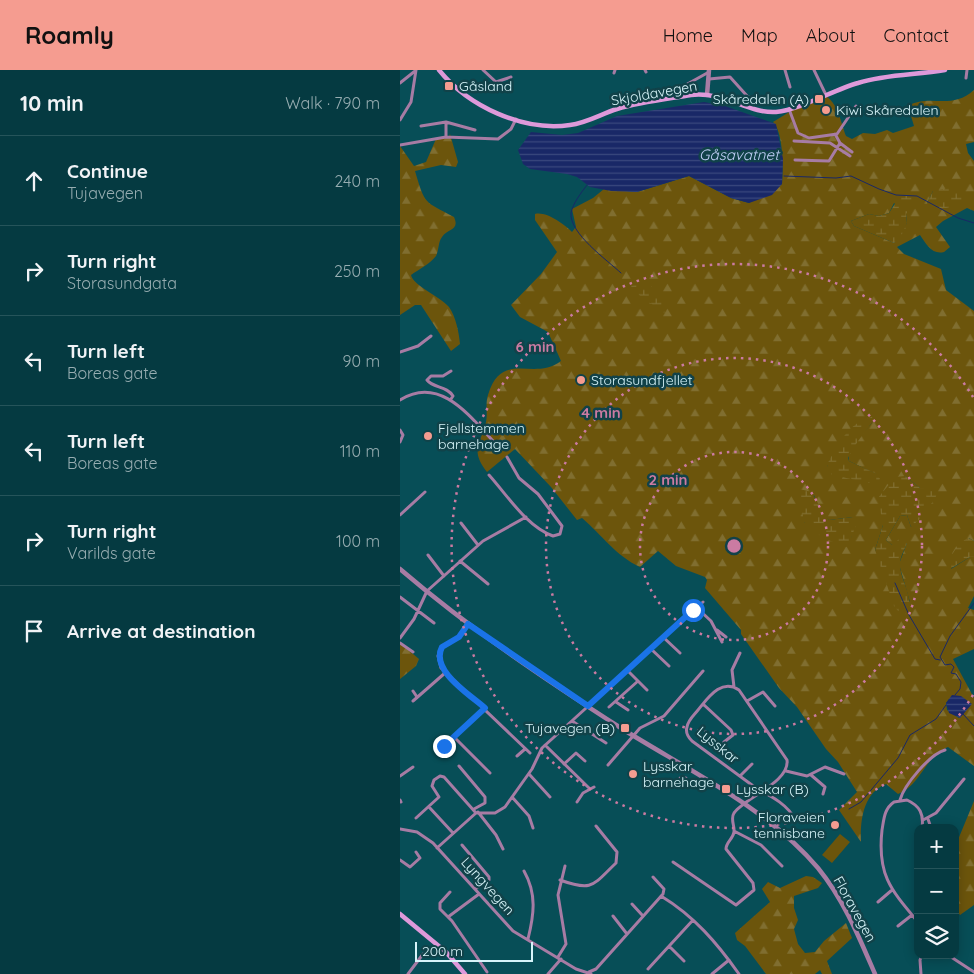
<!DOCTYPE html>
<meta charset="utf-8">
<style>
:root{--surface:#053a41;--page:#13454c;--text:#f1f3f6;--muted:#97adb1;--line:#26545a;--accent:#f59c90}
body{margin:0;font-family:Quicksand,sans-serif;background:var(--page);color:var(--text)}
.controls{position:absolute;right:15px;bottom:15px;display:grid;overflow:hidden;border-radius:10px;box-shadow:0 2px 12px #0003}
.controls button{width:45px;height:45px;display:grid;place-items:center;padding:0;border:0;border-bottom:1px solid var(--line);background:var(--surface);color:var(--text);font:25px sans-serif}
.scale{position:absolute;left:15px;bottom:12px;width:118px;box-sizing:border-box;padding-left:5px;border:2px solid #d6f4f9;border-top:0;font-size:14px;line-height:18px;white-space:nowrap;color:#d6f4f9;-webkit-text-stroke:4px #114249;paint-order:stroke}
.stop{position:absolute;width:15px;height:15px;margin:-11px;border:4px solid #1a73e8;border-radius:50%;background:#fff}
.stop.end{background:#1a73e8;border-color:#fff;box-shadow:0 1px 5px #0008}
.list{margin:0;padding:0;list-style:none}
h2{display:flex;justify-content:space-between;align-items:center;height:65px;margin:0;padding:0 20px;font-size:21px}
h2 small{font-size:16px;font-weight:400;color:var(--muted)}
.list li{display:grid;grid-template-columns:32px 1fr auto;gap:15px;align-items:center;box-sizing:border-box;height:90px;padding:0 20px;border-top:1px solid var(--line)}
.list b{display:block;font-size:19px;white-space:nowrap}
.list p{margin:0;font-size:16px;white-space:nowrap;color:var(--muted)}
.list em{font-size:16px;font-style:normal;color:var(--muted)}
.icon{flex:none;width:28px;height:28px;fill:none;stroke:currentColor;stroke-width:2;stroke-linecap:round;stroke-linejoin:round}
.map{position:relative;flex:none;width:574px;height:904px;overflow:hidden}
header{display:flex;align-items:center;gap:30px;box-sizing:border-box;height:70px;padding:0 25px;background:var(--accent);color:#111}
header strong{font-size:24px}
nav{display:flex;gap:28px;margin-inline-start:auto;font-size:18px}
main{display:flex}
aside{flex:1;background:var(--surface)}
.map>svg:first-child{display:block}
.forest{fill:url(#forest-firs);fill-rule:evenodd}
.wetland{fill:url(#wetland-marsh)}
.pitch{fill:#6c550c}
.water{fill:url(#water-rules)}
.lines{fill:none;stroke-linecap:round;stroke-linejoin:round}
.stream{stroke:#192867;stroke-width:1}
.minor{stroke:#a77ca4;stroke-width:3}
.tertiary{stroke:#a77ca4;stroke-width:4.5}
.secondary{stroke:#de99da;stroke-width:4.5}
.route{stroke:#1a73e8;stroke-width:6}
.ring{fill:none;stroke:#cb7ba2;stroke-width:2.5;stroke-dasharray:2.5 5}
.poi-dot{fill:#f59c90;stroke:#114249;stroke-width:2}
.labels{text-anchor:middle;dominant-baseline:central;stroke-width:5;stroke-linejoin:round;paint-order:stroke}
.poi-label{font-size:14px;fill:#d6f4f9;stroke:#114249;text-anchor:start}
.street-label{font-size:14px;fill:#d6f4f9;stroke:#114249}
.water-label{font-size:15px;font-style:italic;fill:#c0cff6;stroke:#114249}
.centre{fill:#cb7ba2;stroke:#114249;stroke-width:2.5}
.ring-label{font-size:15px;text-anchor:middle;font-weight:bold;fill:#cb7ba2;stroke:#114249;stroke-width:5;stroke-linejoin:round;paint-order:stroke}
</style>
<header>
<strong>Roamly</strong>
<nav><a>Home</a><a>Map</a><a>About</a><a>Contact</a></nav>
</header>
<main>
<aside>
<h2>10 min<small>Walk · 790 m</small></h2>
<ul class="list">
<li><svg class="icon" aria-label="ahead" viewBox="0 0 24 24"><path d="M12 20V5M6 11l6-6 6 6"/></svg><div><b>Continue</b><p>Tujavegen</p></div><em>240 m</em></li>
<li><svg class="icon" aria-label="right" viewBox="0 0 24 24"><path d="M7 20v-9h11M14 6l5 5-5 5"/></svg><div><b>Turn right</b><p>Storasundgata</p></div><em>250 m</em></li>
<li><svg class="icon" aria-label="left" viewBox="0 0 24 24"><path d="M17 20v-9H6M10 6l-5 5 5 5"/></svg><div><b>Turn left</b><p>Boreas gate</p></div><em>90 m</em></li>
<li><svg class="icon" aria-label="left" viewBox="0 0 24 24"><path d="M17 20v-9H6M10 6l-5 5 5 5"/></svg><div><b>Turn left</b><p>Boreas gate</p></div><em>110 m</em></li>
<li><svg class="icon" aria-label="right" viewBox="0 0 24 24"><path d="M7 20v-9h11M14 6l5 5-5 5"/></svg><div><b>Turn right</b><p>Varilds gate</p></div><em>100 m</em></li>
<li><svg class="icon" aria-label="arrive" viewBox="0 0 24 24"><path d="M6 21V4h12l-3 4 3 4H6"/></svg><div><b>Arrive at destination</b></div></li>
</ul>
</aside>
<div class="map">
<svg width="574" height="904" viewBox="0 0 574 904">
<defs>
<pattern id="forest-firs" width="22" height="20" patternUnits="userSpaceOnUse" patternTransform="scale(1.25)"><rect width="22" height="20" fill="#6c550c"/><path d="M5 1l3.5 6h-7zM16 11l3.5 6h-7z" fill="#806e30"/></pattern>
<pattern id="wetland-marsh" width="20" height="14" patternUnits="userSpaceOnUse" patternTransform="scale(1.25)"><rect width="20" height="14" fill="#6c550c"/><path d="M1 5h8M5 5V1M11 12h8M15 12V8" fill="none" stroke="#806e30"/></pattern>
<pattern id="water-rules" width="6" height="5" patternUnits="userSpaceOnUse" patternTransform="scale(1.25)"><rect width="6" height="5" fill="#192867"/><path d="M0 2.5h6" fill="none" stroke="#3a487e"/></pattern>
</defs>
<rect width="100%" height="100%" fill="#074e57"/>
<path class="forest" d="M574,20V72L566,74L568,83L574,91V141L567,138L543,151L536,157L550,177L544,182C532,185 526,174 520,165L497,177L504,184L541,199L546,220L574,241V471L569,468L551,499L570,487H574V526L568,538L574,540V579L553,589L574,628V696L548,677C525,686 521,715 498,724L486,714C463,723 460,751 461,772L439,740L457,722L438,692L426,679L397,637L379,618L341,564V560L305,518L307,510L305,507L276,496L258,481L240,497C216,486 202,465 182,448L177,450L151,417L115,379L87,402C70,380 80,375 86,352C88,343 85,334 88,325C102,279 134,312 161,291L148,262L120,247L111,235L141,204L157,182L135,150V144C146,141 164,154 172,162L176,157L172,139L193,128L204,119L237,122L289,106L331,128L349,133L382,114C383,100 384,63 373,52L404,33L424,25C438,32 441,53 446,66L452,69L463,63L475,64L487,60L493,63L514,56L508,36C530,23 551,41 574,20ZM533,121L566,134L527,133ZM494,133L506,144L507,153L494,173L454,156L451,151L469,144L479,146L489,143ZM473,351C466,362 446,377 449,391L476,404L427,396ZM505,406L520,418H533L511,457L507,445L500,446L486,470L492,475L507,473L499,494L510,532L475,480L483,455ZM414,425L421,444L429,450L453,447L451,468L404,452ZM549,629L568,636L559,648L547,640L546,633Z
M50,64L58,92L56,97L41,95L15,101C25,135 24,131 54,147C60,161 48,158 42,167C38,172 39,180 36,186C30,194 19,199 11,205C13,216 40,226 49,237C56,247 59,263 60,274L51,281L21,235H15L0,245V76L14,96L26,92L36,69L49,67Z
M0,573L19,589L16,596L0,609Z
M574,731V835L560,845L555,838V777Z
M406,806L413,807L422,813L418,818L394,826V838L398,850L394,859L398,874L405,883L415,882L424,871L446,853L452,868L427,891L432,904H422L420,900L415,904H366L345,876L337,870L335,863L370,832L362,819L368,812L380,818Z"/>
<path class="wetland" d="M548,118L568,126L566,134L531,141L527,133L533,121Z
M507,125L518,127L506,144L507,153L502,164L494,173L454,156L451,151L469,144L479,146L489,143L500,126Z
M244,212L260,222L266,239L264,243L235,222L231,216Z
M472,347L473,351C464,364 455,373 448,388L449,391L477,404L480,409L475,414L432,405L427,395C437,375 449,352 472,347Z
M505,406L520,418H534L538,423L525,444L511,457L507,445L500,446L486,470L492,475L504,465L507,473C505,479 499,489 500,495C501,514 518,531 503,547L494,536L475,480L483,455L478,428L495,407Z
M398,420C418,418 417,440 429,450L453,447L458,450L451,468V474L446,477L423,468L404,452Z
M569,468L574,471V487H570L550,499L548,491L560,472Z"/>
<path class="pitch" d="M440,764L450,772L432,793L422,785Z"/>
<path class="water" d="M304,32L325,36L376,54L383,89L382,114L372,125L349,133L331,128L289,106L237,122L211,121L190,117L177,107L167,104L130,99L123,94L118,80L131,62L162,65L178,63L217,46Z
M552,625L561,626L572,634L560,648L549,643L546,633Z"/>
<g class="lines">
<path class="stream" d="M384,106L436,108L451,106L479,119L496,125L517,126L558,148L574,153
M187,115C181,123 173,133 171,143C169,163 207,190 221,203
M495,513L509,545L535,589L540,590
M555,625L560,619L561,612L556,604L551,603L554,597L551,594L545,595L540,587L550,566L574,533
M563,644L574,656
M449,739L461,732L498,688L510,665L536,649L546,635"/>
<path class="minor" d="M83,0L96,12L111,7
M245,0L246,2
M385,0L390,17
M414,0L426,25
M214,3L215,0
M566,8L567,0
M309,9L330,7L348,27L361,30
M0,13L15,1
M270,21L282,17L309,2
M389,39L398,63L409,68L437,64L456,36
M0,50L11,32L16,0
M46,52V67
M21,56L46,52L75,60
M435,64L440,73L452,82
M394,71L430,73L450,86
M0,75L46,67L98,69L111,59L116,49
M395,90L429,91L440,73
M0,282L18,276L31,266
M51,301L43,306H31L27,310C33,318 47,316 53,326L51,329
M0,330C39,305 69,345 93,371
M0,360L3,365L0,372
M89,405C107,425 127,457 153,466L160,464L162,456L138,424L119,408L107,387
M0,445L25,422
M61,453L78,475
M28,485L44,506
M60,491L88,514
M0,527L34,553
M296,537L311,551L322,572
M68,554L59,567L41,577L38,586L41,598L130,683
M317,560L326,567
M263,567L280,583
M0,568L14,549L27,521L83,471L126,447
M0,573L13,582
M250,578L269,596
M227,600L247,620
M334,617L332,600L340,583
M13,621L17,627
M13,631L45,603
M347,631L363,622L375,636
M216,632L228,640
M303,634L331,660L333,665L324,672
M209,637L238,611
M172,651L206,673
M55,668L90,703
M145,675L190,719
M43,678L85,638
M117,686L125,679
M164,694L176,683L185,691
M208,695L240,658L264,646L303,601
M59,696L85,727V733L74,739
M386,701L407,706L425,697L444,704
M129,704L150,727
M411,705L425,717L423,724
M0,706L13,697
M340,706L352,694
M279 711a4 4 0 1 1 8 0a4 4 0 1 1-8 0Z
M112,727L129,746L133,758
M0,730L1,732
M500,730C504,715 530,684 545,680
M177,732L183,723L194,717
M29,737L53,763
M78,742L96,765L103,779
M16,748L39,727L32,716L34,710L40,706L44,707L76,743
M528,749L531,758
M523,750L536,743L564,709
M0,759L17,762L33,773L113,861L176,899L191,904
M334,761L361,775L382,796
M62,775L89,807V810L75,819
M37,778L76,743H95L105,737L132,699L142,678L303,532
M0,790L10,797L20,788L16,782
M273,792L336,835L354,820L353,813L326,779C326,772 333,769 334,762C335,756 330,749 334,743C346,727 390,712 387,690L339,620C321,608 308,628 298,640C294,645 288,650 287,657C285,663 288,667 292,671L356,718C369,725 389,735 395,750
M124,801C137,824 134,845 128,869
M160,810C193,822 193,815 216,793L217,782L196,756
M50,822L40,833V839L52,851L87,902
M261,826C294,846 317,873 339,904
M478,832L492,820
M232,834L243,846
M213,846L227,864
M48,847L79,824
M518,852C491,820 477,805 482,760C484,749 484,739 494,732L507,730C520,736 524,744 522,758
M498,856L512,845
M269,876L284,891
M548,885L574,902
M158,887L166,874L158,825L165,796
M248,899L293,850
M189,902L196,899L263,824L264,819L253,807
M8,904L23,884
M148,904L161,889
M312,904L329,890
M521,904L520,890L522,885"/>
<path class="tertiary" d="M307,25L309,0
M0,499C70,559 146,610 224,660C290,701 367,738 418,798C444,830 459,867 475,904"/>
<path class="secondary" d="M39,0C68,36 123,62 170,55C187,53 201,44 217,39C240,32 267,29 291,25C324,21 349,44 376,42C402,39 433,20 458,13C486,4 516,5 545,0
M0,844L46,882L65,904"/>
</g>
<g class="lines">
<path class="route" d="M44,676L85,638C69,624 30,600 42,577L59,567L68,554L188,636L293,540"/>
</g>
<g class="ring">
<circle cx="334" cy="476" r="94"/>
<circle cx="334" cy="476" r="188"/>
<path d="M573 625A282 282 0 1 1 573 327"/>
</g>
<g class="poi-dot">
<rect x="44" y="11" width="10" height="10" rx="2.5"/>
<rect x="414" y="24" width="10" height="10" rx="2.5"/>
<circle cx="426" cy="40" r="5"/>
<circle cx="181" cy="310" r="5"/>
<circle cx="28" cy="366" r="5"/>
<rect x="220" y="653" width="10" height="10" rx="2.5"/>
<circle cx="233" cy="704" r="5"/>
<rect x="321" y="714" width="10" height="10" rx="2.5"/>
<circle cx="435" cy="755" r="5"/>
</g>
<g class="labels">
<g class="poi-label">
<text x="59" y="16">Gåsland</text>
<text x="409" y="29" text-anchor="end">Skåredalen (A)</text>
<text x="436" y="40">Kiwi Skåredalen</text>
<text x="191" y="310">Storasundfjellet</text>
<text x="38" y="358">Fjellstemmen<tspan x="38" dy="16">barnehage</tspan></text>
<text x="215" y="658" text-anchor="end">Tujavegen (B)</text>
<text x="243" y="696">Lysskar<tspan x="243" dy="16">barnehage</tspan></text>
<text x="336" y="719">Lysskar (B)</text>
<text x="425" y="747" text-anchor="end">Floraveien<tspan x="425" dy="16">tennisbane</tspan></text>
</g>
<g class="street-label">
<text transform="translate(254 23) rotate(-10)">Skjoldavegen</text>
<text transform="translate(318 675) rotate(39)">Lysskar</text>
<text transform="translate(88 816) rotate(48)">Lyngvegen</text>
<text transform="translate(455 839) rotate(61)">Floravegen</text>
</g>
<g class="water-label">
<text x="339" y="84">Gåsavatnet</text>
</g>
</g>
<circle cx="334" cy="476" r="8" class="centre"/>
<g class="ring-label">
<text x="135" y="282">6 min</text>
<text x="201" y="348">4 min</text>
<text x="268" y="415">2 min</text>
</g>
</svg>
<div class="controls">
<button>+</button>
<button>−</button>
<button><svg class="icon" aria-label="layers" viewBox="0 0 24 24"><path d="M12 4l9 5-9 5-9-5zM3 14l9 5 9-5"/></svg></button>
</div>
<div class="scale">200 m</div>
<div class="stop" style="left:293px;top:540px"></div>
<div class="stop end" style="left:44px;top:676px"></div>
</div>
</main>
